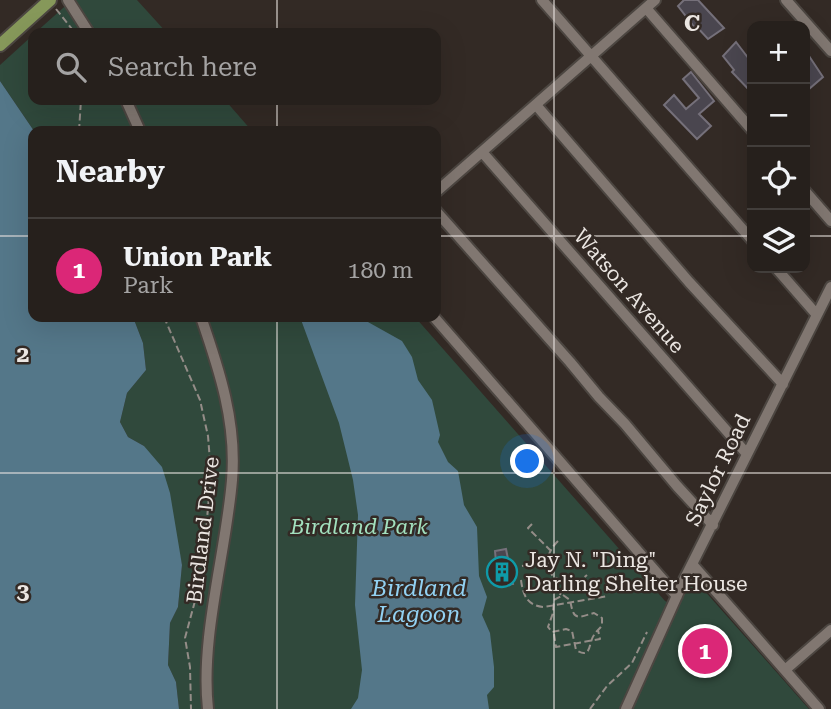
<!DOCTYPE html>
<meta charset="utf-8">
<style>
:root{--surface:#26201c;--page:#322d29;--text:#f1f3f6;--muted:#a4a3a3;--line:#423e3b;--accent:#db2777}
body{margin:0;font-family:"Roboto Serif",serif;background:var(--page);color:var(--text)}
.controls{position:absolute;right:21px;top:21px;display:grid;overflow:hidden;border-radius:14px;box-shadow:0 7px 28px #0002}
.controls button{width:63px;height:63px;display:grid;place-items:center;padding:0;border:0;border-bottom:2px solid var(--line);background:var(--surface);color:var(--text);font:35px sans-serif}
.you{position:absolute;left:528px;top:462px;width:24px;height:24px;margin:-18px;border:5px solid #fff;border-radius:50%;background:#1a73e8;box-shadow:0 0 0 10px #1a73e833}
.badge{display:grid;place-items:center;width:46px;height:46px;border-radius:50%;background:var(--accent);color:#fff;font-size:23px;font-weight:700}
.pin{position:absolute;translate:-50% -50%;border:4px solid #fff;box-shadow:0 2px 7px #0006}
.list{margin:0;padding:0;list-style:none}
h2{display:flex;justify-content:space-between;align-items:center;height:91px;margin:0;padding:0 28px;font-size:30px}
h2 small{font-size:23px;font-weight:400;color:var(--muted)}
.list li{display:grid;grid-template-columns:46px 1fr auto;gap:21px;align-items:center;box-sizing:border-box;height:105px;padding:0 28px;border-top:2px solid var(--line)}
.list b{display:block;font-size:26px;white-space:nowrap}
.list p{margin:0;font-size:23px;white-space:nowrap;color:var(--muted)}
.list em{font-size:23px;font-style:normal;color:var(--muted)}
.icon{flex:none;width:38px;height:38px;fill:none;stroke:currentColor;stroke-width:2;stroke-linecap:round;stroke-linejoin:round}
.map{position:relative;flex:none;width:831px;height:709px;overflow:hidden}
.search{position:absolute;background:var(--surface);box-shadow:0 7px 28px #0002;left:28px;top:28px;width:413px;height:77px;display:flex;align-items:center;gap:18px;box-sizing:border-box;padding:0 24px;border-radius:14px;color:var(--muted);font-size:26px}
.panel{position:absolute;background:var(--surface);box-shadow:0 7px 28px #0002;left:28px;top:126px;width:413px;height:196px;border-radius:14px}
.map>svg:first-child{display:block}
.green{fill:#30493c}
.water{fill:#547789}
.building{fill:#4a464f;stroke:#75707a;stroke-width:2}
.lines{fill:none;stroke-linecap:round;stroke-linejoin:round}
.minor-casing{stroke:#4c4641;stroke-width:14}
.major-casing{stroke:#4c4641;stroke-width:16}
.path{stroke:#948d88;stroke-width:2;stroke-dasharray:7 3.5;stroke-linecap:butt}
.minor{stroke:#817771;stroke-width:10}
.major{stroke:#86985a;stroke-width:12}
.grid{fill:none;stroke:#ebe6e2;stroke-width:2;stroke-opacity:0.55}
.labels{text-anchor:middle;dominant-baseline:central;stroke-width:5;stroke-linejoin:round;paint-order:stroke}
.street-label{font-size:21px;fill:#ebe6e2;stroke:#332a25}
.park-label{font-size:21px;font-style:italic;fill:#a2e0be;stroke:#332a25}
.poi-label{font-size:21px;fill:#ebe6e2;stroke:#332a25;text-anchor:start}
.water-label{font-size:23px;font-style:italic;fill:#92d1f2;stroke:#332a25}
.grid-label{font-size:23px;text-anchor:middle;font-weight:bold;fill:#ebe6e2;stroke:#332a25;stroke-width:5;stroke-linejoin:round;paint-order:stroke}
</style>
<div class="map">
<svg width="831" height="709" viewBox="0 0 831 709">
<rect width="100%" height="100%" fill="#332a25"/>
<path class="green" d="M72,0H137L167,33H35Z
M33,35V100H225L252,131H34L0,81V65Z
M133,317H415L665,601L673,605L688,582L695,580L809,709H179L176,682L168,665L170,623L178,607L182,565L175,533L144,446L128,437L120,422L127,393L146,370L143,343Z"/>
<path class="water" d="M0,81L34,131L33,317H133L143,343L146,370L127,393L120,422L128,437L144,446L162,467L170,493L182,565L178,607L170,623L168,665L176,682L179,709H0Z
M300,317H359L402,341L412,357L418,380L432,400L440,435L438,442L448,462L458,471L464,505L477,527L479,576L487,597L482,615L490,633L494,667V687L487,695L489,709H351L358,698L362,670L355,605L358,515L353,480L339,423Z"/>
<path class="building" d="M684,0H698L724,28L708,39L696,26L695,28L678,6Z
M736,42L752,63V93L732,72L734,70L723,56Z
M805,50L823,77L809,89L805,84Z
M691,72L714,101L699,114L711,126L697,139L664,105L674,95L686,109L699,98L683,79Z
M506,549L513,584L500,586V582L494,583L491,564L496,562L495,551Z"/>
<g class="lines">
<g class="minor-casing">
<path id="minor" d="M68,0L89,33
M542,0L752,240
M786,0L831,51
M646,8L752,130
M126,100L140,131
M536,105L689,282L783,384
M482,152L747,454
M805,191L831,221
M436,192L655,0
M436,211L570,362L599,397L625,424L677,486L713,525
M776,268L817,315
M201,317C219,369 237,423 232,480C226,553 200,637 208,709
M434,317L677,596
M692,564L819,709
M785,670L831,630
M626,709L684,580L831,287"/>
</g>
<g class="major-casing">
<path id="major" d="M0,45L50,0"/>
</g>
<path class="path" d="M56,9L75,33
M79,131L81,100
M164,317L200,400L208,436L211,474L202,575L185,638L190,667L191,709
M532,524L528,528L550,550
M558,541C547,552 545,562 552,575C564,585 576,585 587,575
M522,566L554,560
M521,580C523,595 527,606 544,607L608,596
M560,595L566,576
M563,595L570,600C574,621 576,618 594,613L602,618V625C600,629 596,631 594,635C588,643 592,660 576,650L572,631L566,629L552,632L548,627L553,613L554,600Z
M554,634L556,647L600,639L598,630
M590,709L607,686L632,663L647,632"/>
<use href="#minor" class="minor"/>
<use href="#major" class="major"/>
</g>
<path class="grid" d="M277,0V33M554,0V709M277,100V131M0,236H33M436,236H752M805,236H831M277,317V709M0,473H831"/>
<defs>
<g id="building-ring" transform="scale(1.575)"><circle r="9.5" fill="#332a25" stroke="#0f9aa8" stroke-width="1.5"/><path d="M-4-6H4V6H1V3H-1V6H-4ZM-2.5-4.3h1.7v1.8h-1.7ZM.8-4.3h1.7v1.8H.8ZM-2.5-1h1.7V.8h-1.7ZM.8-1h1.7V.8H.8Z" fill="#0f9aa8"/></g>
</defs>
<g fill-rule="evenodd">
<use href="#building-ring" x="502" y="572"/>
</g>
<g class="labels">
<g class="street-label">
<text transform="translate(629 291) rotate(49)">Watson Avenue</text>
<text transform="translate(718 470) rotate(-64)">Saylor Road</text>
<text transform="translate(203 530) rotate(-83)">Birdland Drive</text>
</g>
<g class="park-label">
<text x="359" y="527">Birdland Park</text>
</g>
<g class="poi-label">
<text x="525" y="560">Jay N. "Ding"<tspan x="525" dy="24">Darling Shelter House</tspan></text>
</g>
<g class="water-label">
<text x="419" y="588">Birdland<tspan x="419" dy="26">Lagoon</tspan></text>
</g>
</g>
<g class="grid-label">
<text x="692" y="31">C</text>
<text x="23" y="362">2</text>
<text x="23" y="599">3</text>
</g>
</svg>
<div class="controls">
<button>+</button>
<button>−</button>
<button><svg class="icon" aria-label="locate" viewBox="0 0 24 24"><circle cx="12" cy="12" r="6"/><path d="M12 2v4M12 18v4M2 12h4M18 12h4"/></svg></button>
<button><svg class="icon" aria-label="layers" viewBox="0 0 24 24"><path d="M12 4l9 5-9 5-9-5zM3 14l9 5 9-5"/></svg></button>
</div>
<div class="you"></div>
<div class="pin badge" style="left:705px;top:651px">1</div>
<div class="search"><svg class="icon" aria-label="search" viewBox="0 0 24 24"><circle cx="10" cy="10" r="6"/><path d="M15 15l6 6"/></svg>Search here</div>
<section class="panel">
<h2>Nearby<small></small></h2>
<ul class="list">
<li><span class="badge">1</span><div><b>Union Park</b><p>Park</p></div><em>180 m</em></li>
</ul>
</section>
</div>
